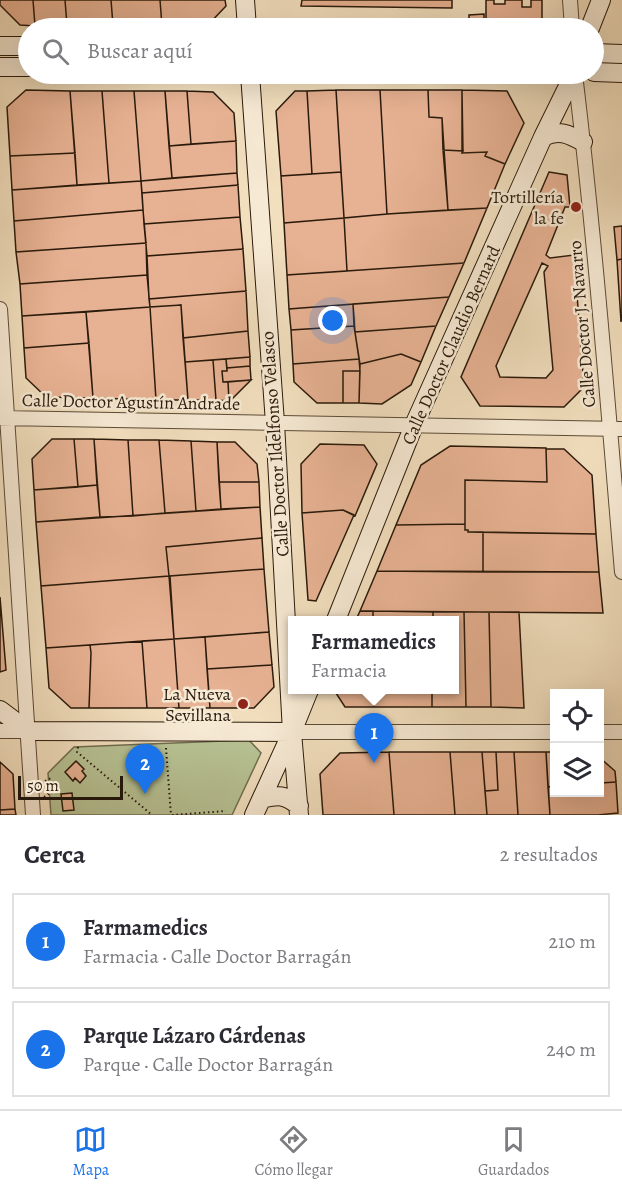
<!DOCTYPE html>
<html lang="es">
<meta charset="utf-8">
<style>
:root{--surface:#fff;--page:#f2f2f3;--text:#2b2b33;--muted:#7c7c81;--line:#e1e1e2;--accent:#1a73e8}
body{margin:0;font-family:Alegreya,serif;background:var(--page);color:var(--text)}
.controls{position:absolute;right:18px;bottom:18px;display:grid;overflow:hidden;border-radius:0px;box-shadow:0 6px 24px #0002}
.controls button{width:54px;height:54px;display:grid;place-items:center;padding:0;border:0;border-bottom:2px solid var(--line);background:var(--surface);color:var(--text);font:30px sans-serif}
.scale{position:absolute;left:18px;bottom:15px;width:105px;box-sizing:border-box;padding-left:6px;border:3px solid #2a1a0b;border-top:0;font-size:16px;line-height:21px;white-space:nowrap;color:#2a1a0b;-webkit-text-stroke:4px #f7ead5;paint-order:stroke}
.you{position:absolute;left:333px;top:321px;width:21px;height:21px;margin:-15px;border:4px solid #fff;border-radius:50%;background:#1a73e8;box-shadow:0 0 0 9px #1a73e833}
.badge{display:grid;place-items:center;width:39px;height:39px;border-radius:50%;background:var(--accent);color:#fff;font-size:20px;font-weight:700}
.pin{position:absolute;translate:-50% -50px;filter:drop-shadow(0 2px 3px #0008)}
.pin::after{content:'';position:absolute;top:32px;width:21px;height:18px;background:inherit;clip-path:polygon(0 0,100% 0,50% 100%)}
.popup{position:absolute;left:288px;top:616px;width:171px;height:78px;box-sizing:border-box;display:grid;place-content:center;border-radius:0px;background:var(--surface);filter:drop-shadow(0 2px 4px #0005);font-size:20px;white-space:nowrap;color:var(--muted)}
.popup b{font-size:22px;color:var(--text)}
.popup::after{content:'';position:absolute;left:50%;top:100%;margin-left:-12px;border:12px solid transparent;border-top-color:var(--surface)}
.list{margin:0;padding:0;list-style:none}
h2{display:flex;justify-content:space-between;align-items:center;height:78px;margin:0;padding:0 24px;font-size:26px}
h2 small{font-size:20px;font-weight:400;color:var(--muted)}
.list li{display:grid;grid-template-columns:39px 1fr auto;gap:18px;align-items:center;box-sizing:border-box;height:96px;margin:0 12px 12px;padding:0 12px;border:2px solid var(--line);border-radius:0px}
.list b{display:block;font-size:22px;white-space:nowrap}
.list p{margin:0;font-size:20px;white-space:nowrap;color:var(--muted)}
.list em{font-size:20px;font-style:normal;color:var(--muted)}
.icon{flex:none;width:33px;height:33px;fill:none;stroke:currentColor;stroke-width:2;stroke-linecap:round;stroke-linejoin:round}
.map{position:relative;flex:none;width:622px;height:815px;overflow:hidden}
.search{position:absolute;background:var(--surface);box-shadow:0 6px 24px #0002;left:18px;right:18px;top:18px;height:66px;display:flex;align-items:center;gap:15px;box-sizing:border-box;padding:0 21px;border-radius:33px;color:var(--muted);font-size:22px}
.sheet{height:294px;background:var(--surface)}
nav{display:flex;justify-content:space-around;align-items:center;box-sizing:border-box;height:84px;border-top:2px solid var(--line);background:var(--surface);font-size:16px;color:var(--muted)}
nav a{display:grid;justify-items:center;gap:3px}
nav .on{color:var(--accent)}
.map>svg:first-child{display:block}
.green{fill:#b7c294;stroke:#706e50;stroke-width:1.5}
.building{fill:#e7b293;stroke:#2a1a0b;stroke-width:1.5;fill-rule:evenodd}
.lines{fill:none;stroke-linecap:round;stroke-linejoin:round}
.street-casing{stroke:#5c4b38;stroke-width:16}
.secondary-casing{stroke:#2a1a0b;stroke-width:20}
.path{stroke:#2a1a0b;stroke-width:2;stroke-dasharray:1.5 3;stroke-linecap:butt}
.street{stroke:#f7ead5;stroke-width:14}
.secondary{stroke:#f7ead5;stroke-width:18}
.poi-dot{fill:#8f2418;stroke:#f7ead5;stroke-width:2}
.labels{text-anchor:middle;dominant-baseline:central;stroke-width:5;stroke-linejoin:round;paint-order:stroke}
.poi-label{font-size:18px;fill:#2a1a0b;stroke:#f7ead5;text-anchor:end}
.street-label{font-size:18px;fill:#2a1a0b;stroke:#f7ead5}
</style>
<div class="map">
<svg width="622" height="815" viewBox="0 0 622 815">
<rect width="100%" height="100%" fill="#f2dfbe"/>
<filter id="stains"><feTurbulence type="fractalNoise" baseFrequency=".00333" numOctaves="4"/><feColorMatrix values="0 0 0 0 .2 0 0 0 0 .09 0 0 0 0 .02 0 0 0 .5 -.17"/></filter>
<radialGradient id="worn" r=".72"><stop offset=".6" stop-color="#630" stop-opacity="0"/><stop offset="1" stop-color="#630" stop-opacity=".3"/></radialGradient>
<path class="green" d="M249,740L261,753L232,815H51L48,773L74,747Z"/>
<path class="building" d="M0,0H33L35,26L20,25L0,5Z
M33,0H65L67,25L35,26Z
M65,0H111L113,25H67Z
M111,0H160L162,26L113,25Z
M160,0H225L226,6L206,27L162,26Z
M302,0H452V8L301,6Z
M486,0H494V4H505V0H522V7H531V0H542V24H486Z
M484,14V28H469V15Z
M375,19V28H351L350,20Z
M449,19H467V28H450Z
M26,90L70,91L75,153L10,156L7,107Z
M336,90H380L387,214L344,218Z
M336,90L341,172L312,174L307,91Z
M380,90H428L429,117L442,118L448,210L387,214Z
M428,90H462L463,151L443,150L442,118L429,117Z
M462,90L507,91L524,123L505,164L485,156L487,152L462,153Z
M70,91H102L109,183L77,185Z
M102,91H134L141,181L109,183Z
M134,91H165L172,178L141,181Z
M165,91H187L191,144L169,146Z
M187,91L213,92L234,113L236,141L191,144Z
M295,91H307L312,174L281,176L276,111Z
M236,141L237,173L172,178L169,146Z
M443,150L463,151L462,153L487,152L485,156L505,164L487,208L448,210Z
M75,153L77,185L12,190L10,156Z
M341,172L344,218L284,223L281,176Z
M549,172L567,175L570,207H565L546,255L550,258L574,255L584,387L564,407L480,406L461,377ZM542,263L548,266L544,272L553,370L546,378L500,377L496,366Z
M237,173L238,185L142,193L141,181Z
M141,181L143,210L14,221L12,190Z
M238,185L240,217L144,224L142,193Z
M487,208L464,263L347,271L344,218L387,214Z
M143,210L146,243L16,252L14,221Z
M240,217L243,249L147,256L144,224Z
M344,218L347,271L287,275L284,223Z
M622,226V259L617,260L614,227Z
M146,243L147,275L20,284L16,252Z
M243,249L246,291L149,299L147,256Z
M622,259V321H620H621L617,260Z
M464,263L449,297L289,309L287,275Z
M147,275L150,307L22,316L20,284Z
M246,291L248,331L183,338L181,305L150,307L149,299Z
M449,297L436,326L355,332L353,304Z
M353,304L354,326L291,330L289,309Z
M181,305L188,400H156L150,307Z
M150,307L156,400L93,398L86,312Z
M86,312L89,343L24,348L22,316Z
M354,326L359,359L293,364L291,330Z
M436,326L421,362L401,354L360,364L355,332Z
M248,331L250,357L185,362L183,338Z
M89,343L93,398L46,397L26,378L24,348Z
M401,354L421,362L411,385L382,404L359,403L360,364Z
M250,357V366L227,368L226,359Z
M226,359L227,371H222L223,382H228L229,401L216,400L213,360Z
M359,359L360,371H343V403H317L294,382L293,364Z
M213,360L216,400H188L185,362Z
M250,366L251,380L223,382L222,371H227V368Z
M343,371H360L359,403H343Z
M251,380L230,401H229L228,382Z
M52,439H74L78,487L34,490L32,459Z
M74,439H94L97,485L78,487Z
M94,439L128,440L133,516L100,517Z
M128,440H159L165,513L133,516Z
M159,440L191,441L196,511L165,513Z
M191,441L217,442L221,509L196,511Z
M217,442H235L257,464L259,482H219Z
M320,444L364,445L377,464L355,516L343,510L302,513L301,464Z
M450,446L546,448L547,482L465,480V524L396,525L421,465Z
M546,449H564L592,475L596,534L468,532V530H465V480L547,482Z
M219,482H259L260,507L221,509Z
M97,485L100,517L36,522L34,490Z
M260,507L262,538L166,547L169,576L41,586L36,522Z
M343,510L354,515L316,601L308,600L302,513Z
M465,524V530H468V532H483V572L377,571L396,525Z
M483,532L596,534L599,572H483Z
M262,538L264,569L169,576L166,547Z
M264,569L269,632L174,639L170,576Z
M377,571L599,572L603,613L360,611Z
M169,576L174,639L46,648L41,586Z
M0,597L6,670L0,672Z
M360,611H373V620H356Z
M373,611L433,612V620H373Z
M433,612H464L466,707H432V690H455V620H433Z
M464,612H489L491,707H466Z
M489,612H519L524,708L491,707Z
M269,632L272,665L207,669L205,637Z
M205,637L210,708H179L174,639Z
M174,639L179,708H147L142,641Z
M142,641L147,708H89L91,653L90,645Z
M90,645L91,653L89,708H71L49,688L46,648Z
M272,665L274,687L254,708H210L207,669Z
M334,690H374V707H345Z
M374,690H432V707H374Z
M389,752H450L455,815H394Z
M389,752L394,815H323L320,774L340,753Z
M450,752H482L487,815H455Z
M482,752H496L498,790L485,791Z
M496,752H514L518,815H487L485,791L498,790Z
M514,752H546L550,815H518Z
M546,752H554V786L548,787Z
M600,758L615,771L616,782L600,783Z
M76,761L84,769L82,771L86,776L80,783L75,778L73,781L65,772Z
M0,762L13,774L15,809L0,810Z
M616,782L618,813L598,815H550L548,787L554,786V792H600V783Z
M72,793L74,810L63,811L61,794Z
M15,809L16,815H0V810Z"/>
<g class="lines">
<g class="street-casing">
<path id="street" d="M570,0L572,28
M575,74C595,239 608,406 622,572
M0,309L33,815
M0,418L622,429
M0,731H28
M292,732H554
M600,732H622"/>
</g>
<g class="secondary-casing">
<path id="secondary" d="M245,0L247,28
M590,28L601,0
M0,46H28
M594,53L622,54
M0,67H28
M594,72L622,73
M250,74L275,423L292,732L299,815
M543,137C558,129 569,134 583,142
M336,620L414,425L543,137L574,74
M0,710L28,731L292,732
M262,799C278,795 285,794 299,806
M254,815L292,732L309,690"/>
</g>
<path class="path" d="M78,747L77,752L152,815
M166,748L171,815
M45,781L53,777
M44,797L54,790
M172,815L226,811"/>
<use href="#street" class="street"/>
<use href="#secondary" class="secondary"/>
</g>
<g class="poi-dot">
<circle cx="576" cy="207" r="6"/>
<circle cx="243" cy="704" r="6"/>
</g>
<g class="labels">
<g class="poi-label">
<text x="564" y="197">Tortillería<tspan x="564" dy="21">la fe</tspan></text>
<text x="231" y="694">La Nueva<tspan x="231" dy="21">Sevillana</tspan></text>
</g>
<g class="street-label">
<text transform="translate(582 324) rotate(-95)">Calle Doctor J. Navarro</text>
<text transform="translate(451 345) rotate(-66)">Calle Doctor Claudio Bernard</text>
<text transform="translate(131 402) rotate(1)">Calle Doctor Agustín Andrade</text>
<text transform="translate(275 444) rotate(-94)">Calle Doctor Ildelfonso Velasco</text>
</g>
</g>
<rect width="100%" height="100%" filter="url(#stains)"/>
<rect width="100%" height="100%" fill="url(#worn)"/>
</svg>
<div class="controls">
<button><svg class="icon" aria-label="locate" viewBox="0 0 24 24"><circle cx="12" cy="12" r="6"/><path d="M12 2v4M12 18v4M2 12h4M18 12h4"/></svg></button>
<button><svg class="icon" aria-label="layers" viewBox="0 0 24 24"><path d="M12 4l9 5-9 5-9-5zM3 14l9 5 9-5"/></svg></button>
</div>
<div class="scale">50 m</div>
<div class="you"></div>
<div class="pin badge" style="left:374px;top:763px">1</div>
<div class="popup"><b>Farmamedics</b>Farmacia</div>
<div class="pin badge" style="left:145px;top:794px">2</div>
<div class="search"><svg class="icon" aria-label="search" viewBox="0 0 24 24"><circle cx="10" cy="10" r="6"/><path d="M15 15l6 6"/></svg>Buscar aquí</div>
</div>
<section class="sheet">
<h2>Cerca<small>2 resultados</small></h2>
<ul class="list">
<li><span class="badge">1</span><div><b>Farmamedics</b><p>Farmacia · Calle Doctor Barragán</p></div><em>210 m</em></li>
<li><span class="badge">2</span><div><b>Parque Lázaro Cárdenas</b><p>Parque · Calle Doctor Barragán</p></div><em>240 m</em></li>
</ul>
</section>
<nav>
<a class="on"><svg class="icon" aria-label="map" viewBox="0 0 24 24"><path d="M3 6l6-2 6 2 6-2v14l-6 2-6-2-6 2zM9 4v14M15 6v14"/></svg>Mapa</a>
<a><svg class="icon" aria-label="directions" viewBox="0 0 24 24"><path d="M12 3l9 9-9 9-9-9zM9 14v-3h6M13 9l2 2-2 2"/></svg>Cómo llegar</a>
<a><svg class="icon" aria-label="saved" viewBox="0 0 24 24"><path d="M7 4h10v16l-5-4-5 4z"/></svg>Guardados</a>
</nav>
